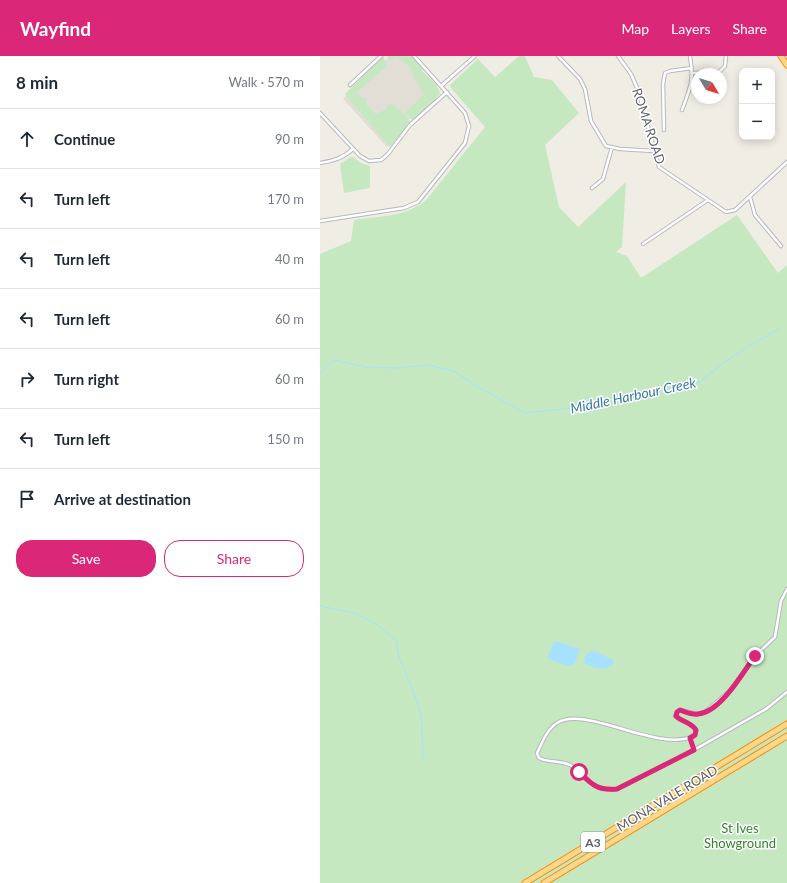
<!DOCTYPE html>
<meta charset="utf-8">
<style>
:root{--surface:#fff;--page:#f6f6f7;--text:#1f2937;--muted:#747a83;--line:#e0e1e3;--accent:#db2777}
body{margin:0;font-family:Lato,sans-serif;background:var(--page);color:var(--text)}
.controls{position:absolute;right:12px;top:12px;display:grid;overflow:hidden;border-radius:8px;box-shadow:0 2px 10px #0003}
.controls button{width:36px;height:36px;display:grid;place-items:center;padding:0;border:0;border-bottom:1px solid var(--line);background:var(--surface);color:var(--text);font:20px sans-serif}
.compass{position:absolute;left:371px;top:12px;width:36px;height:36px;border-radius:50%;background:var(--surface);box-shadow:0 2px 10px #0003;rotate:128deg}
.stop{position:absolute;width:12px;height:12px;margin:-9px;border:3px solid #db2777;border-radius:50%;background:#fff}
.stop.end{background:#db2777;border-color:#fff;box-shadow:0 1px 4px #0008}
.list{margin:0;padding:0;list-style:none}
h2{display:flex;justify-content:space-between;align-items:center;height:52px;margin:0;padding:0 16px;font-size:17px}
h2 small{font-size:13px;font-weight:400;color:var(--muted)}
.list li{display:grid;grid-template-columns:26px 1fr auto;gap:12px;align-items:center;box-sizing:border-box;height:60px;padding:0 16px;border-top:1px solid var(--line)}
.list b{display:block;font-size:15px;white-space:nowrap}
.list em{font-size:13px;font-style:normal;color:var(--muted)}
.actions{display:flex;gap:8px;padding:12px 16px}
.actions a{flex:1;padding:9px 0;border:1px solid var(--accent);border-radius:16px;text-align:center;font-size:14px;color:var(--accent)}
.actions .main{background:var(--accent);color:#fff}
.icon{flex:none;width:22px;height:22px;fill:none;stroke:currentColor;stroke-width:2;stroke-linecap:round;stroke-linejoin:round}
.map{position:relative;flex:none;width:467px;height:827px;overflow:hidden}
header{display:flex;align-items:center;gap:24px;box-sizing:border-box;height:56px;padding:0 20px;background:var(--accent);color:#fff}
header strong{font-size:19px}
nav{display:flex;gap:22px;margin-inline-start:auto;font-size:14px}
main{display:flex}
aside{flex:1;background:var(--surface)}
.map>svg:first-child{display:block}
.education{fill:#e2ded6}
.green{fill:#c5e8c1}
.water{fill:#a6e2ff}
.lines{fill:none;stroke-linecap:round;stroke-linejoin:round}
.stream{stroke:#a6e2ff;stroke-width:1}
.street-casing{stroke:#b6b9bd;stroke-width:4.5}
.highway-casing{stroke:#f58f00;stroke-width:7}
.street{stroke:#fff;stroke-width:2.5}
.highway{stroke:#ffd68d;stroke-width:5}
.route{stroke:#db2777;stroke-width:5}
.labels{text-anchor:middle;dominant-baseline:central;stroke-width:3;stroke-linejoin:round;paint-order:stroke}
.shield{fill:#fff;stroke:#8e9194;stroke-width:1}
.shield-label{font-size:12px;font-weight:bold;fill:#5d6266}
.street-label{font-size:13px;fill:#5d6266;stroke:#fff}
.park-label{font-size:13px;fill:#368230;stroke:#fff}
.water-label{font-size:14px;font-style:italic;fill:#3978a3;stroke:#fff}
</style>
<header>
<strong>Wayfind</strong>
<nav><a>Map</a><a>Layers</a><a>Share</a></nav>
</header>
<main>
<aside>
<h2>8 min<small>Walk · 570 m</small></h2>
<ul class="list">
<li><svg class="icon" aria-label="ahead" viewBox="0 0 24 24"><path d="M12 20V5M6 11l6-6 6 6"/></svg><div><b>Continue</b></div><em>90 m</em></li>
<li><svg class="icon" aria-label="left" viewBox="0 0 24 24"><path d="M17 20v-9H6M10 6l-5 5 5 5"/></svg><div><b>Turn left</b></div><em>170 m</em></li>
<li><svg class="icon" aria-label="left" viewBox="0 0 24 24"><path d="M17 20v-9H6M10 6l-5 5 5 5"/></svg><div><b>Turn left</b></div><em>40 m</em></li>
<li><svg class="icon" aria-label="left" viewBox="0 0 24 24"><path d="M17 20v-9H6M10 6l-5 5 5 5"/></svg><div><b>Turn left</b></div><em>60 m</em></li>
<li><svg class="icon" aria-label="right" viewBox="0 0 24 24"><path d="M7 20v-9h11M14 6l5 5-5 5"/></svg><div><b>Turn right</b></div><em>60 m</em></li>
<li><svg class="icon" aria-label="left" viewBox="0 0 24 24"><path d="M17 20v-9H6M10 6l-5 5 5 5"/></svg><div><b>Turn left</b></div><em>150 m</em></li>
<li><svg class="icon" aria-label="arrive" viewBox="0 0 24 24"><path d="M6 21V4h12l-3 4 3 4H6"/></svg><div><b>Arrive at destination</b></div></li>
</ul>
<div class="actions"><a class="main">Save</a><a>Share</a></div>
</aside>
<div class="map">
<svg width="467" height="827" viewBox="0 0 467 827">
<rect width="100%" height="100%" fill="#f0ede5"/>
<path class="education" d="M70,0H87L117,38L87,65L67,91L23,43Z"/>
<path class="green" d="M63,0L67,10L29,43L25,38Z
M67,0H92L103,13L102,15L116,28L120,37L111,49L93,65L85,57L104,38L93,21L91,12L77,1L70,4Z
M199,0H205L214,21L232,24L259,57L225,89L239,151L258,171L306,126L302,191L296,196L307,200L321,222L417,159L458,217L467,209V827H0V198L31,185L34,164C59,160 88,161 107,143L165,71L131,32L130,29L158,3L175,21Z
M37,37L43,42L46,41L47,50L56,58L65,54L70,47L81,55L91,66L70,91L29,44Z
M31,101H33L41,107L50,110V132L24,137L20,108Z"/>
<path class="water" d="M235,585L260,593L254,609L247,610L227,602Z
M272,594L293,604L294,607C288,616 272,612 264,607L265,600Z"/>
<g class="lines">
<path class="stream" d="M0,318L14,304L46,311L78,312L107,309L134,315L156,330L205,357L272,350L379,326L413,300L460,272
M0,550L35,557L56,568L76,584L79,600L97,645L102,665L103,703"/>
<g class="street-casing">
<path id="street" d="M238,0L260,23L265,33L271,65L286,90L300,93L334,95
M298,0L311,18L318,34L339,111L406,156L415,154L467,106
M374,17L399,16L405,10L406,0
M30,29L61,0
M121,30L155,0
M362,54C371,30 374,25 370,0
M0,57L40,100L49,105L61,104L68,98L90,69L127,36
M344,74L343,28L345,17L350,15L372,12
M0,107C13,105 23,102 33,93
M272,132L283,123L292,91
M430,141L435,159L461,190
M0,165L84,152L98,146L145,87L149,70L145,57L94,0
M323,188L388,144
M467,533L461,545L455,581L435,600L412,633L385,656L378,658L360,654L357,656L355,660C362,666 371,666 376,674L375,679C342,699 264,648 237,667C227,673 222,687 217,697L219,702C229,707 242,704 252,710C273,722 267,736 297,733L374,694L446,653L467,636
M370,682L374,694"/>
</g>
<g class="highway-casing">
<path id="highway" d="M461,0L467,9
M205,827L467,668
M224,827L467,680"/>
</g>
<use href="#street" class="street"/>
<use href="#highway" class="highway"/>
</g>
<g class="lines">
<path class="route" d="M259,716C271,728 278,735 297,733L374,694L370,682L375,679L376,674C371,666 362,666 356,660L357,656L360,654C366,656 372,659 378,658C401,656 423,616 435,600"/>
</g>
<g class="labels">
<rect class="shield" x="261" y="776" width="24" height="20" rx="3"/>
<g class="shield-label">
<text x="273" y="786">A3</text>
</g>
<g class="street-label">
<text transform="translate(329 70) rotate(72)">ROMA ROAD</text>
<text transform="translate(347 742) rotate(-31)">MONA VALE ROAD</text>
</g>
<g class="park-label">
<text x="420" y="772">St Ives<tspan x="420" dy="15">Showground</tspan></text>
</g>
<g class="water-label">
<text transform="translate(313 339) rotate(-12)">Middle Harbour Creek</text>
</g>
</g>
</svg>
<div class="controls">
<button>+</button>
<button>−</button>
</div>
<svg class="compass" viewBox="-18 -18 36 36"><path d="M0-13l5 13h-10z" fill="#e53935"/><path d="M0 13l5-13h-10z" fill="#747a83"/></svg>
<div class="stop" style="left:259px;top:716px"></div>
<div class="stop end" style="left:435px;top:600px"></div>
</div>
</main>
